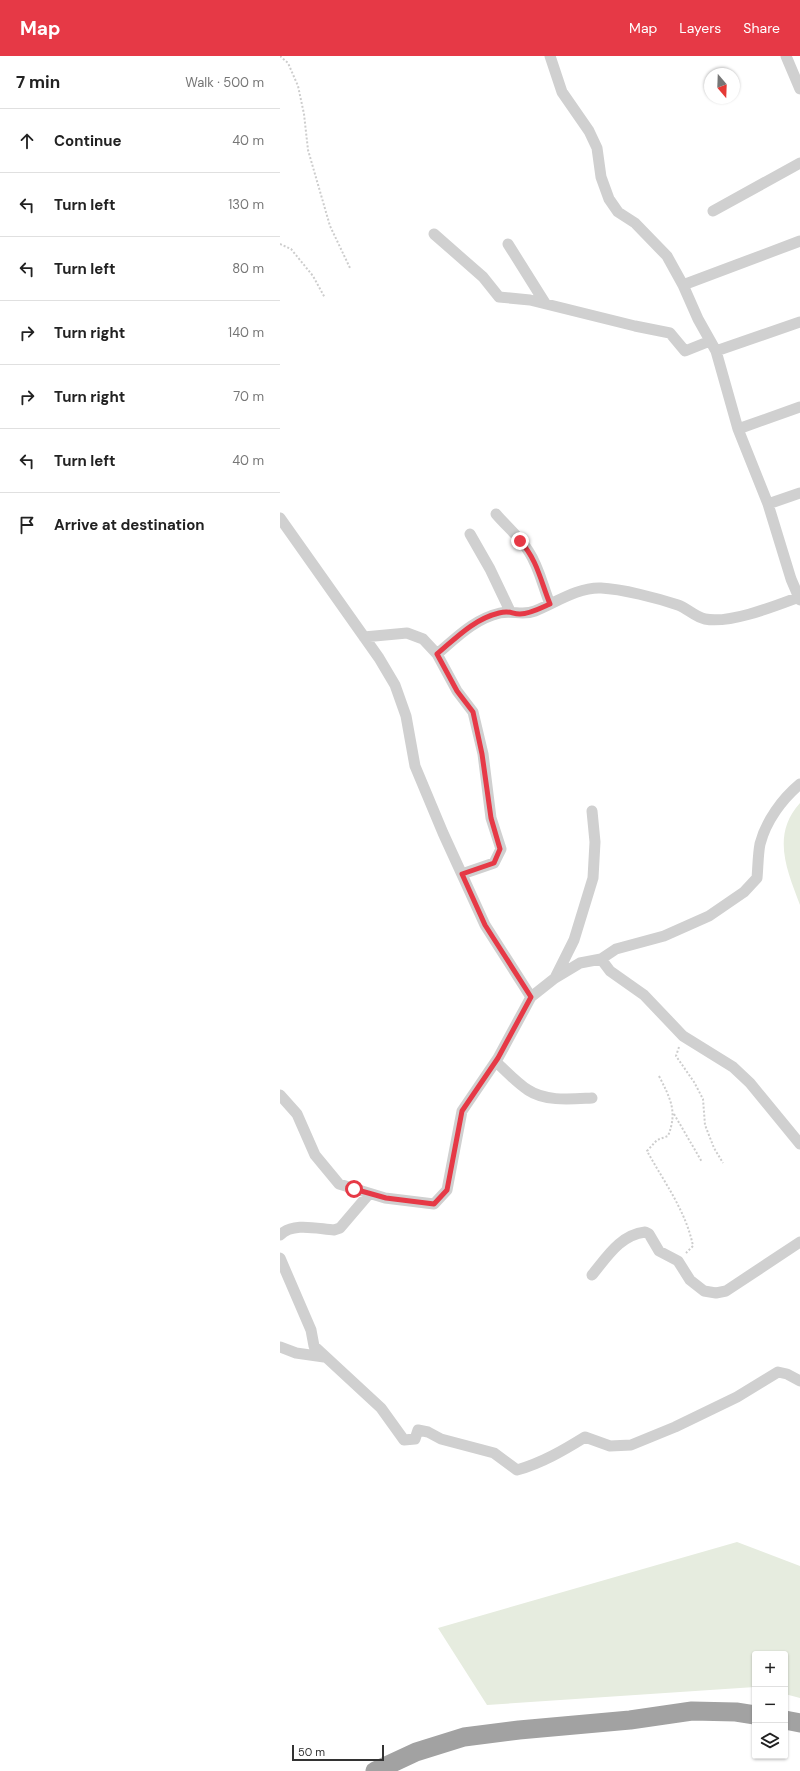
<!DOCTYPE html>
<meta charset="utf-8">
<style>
:root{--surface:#fff;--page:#f2f2f2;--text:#222;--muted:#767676;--line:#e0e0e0;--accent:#e63946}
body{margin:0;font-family:"DM Sans",sans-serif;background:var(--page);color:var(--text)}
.controls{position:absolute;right:12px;bottom:12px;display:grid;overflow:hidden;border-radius:4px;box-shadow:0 1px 3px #0004}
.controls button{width:36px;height:36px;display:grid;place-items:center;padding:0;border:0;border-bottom:1px solid var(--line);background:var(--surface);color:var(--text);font:20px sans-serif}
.compass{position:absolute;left:424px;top:12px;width:36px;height:36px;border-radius:50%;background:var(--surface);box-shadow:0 1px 3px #0004;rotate:161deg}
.scale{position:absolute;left:12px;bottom:10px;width:92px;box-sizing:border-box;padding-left:4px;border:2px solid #333;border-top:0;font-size:11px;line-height:14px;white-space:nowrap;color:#333;-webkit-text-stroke:3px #fff;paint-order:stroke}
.stop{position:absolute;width:12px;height:12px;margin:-9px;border:3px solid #e63946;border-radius:50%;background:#fff}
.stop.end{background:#e63946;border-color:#fff;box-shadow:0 1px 4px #0008}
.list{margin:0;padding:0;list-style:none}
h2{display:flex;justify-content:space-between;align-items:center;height:52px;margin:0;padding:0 16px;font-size:17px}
h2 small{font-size:13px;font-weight:400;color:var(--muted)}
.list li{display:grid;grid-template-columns:26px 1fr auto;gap:12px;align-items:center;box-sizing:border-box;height:64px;padding:0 16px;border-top:1px solid var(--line)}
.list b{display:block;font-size:15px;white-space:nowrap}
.list em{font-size:13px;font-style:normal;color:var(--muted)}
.icon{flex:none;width:22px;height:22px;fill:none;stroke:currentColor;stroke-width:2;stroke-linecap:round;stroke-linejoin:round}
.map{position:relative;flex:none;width:520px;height:1715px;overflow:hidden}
header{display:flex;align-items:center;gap:24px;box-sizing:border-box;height:56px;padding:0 20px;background:var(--accent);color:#fff}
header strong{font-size:19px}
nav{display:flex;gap:22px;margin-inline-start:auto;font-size:14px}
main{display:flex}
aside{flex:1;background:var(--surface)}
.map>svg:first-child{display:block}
.green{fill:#e6ecdf}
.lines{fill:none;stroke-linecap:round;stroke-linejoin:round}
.path{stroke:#cdcdcd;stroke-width:2;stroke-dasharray:2 2;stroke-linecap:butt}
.minor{stroke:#d0d0d0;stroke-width:11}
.trunk{stroke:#a2a2a2;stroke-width:19}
.route{stroke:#e63946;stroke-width:5}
</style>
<header>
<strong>Map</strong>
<nav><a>Map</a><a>Layers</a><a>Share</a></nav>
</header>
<main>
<aside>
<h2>7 min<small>Walk · 500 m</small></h2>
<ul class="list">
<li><svg class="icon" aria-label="ahead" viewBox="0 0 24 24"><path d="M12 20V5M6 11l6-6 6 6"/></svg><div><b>Continue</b></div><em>40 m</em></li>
<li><svg class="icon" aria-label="left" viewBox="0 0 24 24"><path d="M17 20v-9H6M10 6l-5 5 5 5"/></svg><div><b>Turn left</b></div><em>130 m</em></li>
<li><svg class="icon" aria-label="left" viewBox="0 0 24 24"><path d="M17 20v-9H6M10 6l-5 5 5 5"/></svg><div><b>Turn left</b></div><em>80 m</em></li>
<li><svg class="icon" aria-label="right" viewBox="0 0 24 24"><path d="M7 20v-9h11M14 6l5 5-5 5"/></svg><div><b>Turn right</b></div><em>140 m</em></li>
<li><svg class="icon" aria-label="right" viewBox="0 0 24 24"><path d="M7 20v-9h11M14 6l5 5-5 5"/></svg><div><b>Turn right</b></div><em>70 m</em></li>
<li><svg class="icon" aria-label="left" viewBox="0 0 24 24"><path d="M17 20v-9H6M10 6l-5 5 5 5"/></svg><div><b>Turn left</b></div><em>40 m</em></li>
<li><svg class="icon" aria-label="arrive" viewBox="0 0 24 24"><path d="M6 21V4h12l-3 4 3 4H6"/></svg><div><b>Arrive at destination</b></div></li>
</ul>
</aside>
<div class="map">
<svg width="520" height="1715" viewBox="0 0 520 1715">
<rect width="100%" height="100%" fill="#fff"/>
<path class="green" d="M520,747V849C507,814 491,779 520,747Z
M457,1486L520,1510V1642L505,1638V1598H475V1631L207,1649L158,1572Z"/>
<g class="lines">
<path class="path" d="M0,0L8,7L18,30L24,58L28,94L50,170L70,212
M0,188L11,193L33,220L45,242
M399,991L396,1000L414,1026L423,1043L425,1069L434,1092L443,1107
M379,1020C390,1042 398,1055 388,1080L377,1084L367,1095C384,1126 406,1155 413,1190L406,1197
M394,1058L422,1106"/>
<path class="minor" d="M270,0L282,36L309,75L317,92L321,121L329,143L338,156L355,167L387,200L403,229L418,263L436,295L458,373L488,448L511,523L520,544
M506,0L520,33
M433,155L520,107
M154,178L203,221L219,241L250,244L355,270L390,277L405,295L430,285
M228,188L265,247
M403,229L520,185
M436,295L520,266
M458,373L520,351
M488,448L520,437
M216,458C226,470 241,482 249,496C259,511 263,531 270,548
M0,462L99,602L115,629L126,660L135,710L163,777L205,869L251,941
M190,478L210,513L230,555
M84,581L127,577L143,583L157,598L177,635L193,656L203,698L211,762L221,793L214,807L182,818
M157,598C176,582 194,563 220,557C233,554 242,560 255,555C275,547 298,531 321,532C342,533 377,542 398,549C407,552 415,561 425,563C450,568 495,550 519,541
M321,903L330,915L364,939L403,980L453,1011L470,1027L520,1088
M275,922L294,884L313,822L315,786L312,755
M216,1006C226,1015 237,1027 248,1034C266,1046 292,1043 312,1042
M0,1039L17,1058L35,1099L59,1128L105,1142L154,1148L167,1134L182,1055L218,1002L251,941L275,922L300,907L321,903L336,893L384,880L429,860L464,836L477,822C478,811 478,798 480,788C486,765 502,743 520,728
M0,1179C13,1166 38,1173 54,1174L60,1172L89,1138
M0,1202L31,1274L34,1290L101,1352L124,1384L135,1383L138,1374L148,1376L161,1383L214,1397L237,1414C262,1407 284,1394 305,1381L330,1390L351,1389L395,1371L457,1341L498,1316L507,1318L520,1325
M312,1219C327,1201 340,1179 365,1176L369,1178L379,1195L398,1205L410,1224L424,1235L436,1237L446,1235L520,1186
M0,1291L16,1297L44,1301"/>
<path class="trunk" d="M505,1664L520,1667
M95,1715L136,1696L184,1681L239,1674L350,1664L412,1655L456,1656L475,1659"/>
</g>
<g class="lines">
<path class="route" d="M74,1133L106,1142L154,1148L167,1134L182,1055L218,1002L251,941L205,869L182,818L214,807L220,793L211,762L202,698L193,656L177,635L157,598C176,582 194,563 219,557C231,554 231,558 240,558C250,558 261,552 270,548C261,526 257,503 240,485"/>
</g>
</svg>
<div class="controls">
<button>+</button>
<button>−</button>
<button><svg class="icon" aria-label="layers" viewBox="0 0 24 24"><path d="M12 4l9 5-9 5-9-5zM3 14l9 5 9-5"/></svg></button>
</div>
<svg class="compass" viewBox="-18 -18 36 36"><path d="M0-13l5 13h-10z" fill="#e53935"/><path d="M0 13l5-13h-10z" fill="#767676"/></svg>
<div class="scale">50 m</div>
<div class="stop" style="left:74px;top:1133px"></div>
<div class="stop end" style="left:240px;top:485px"></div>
</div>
</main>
